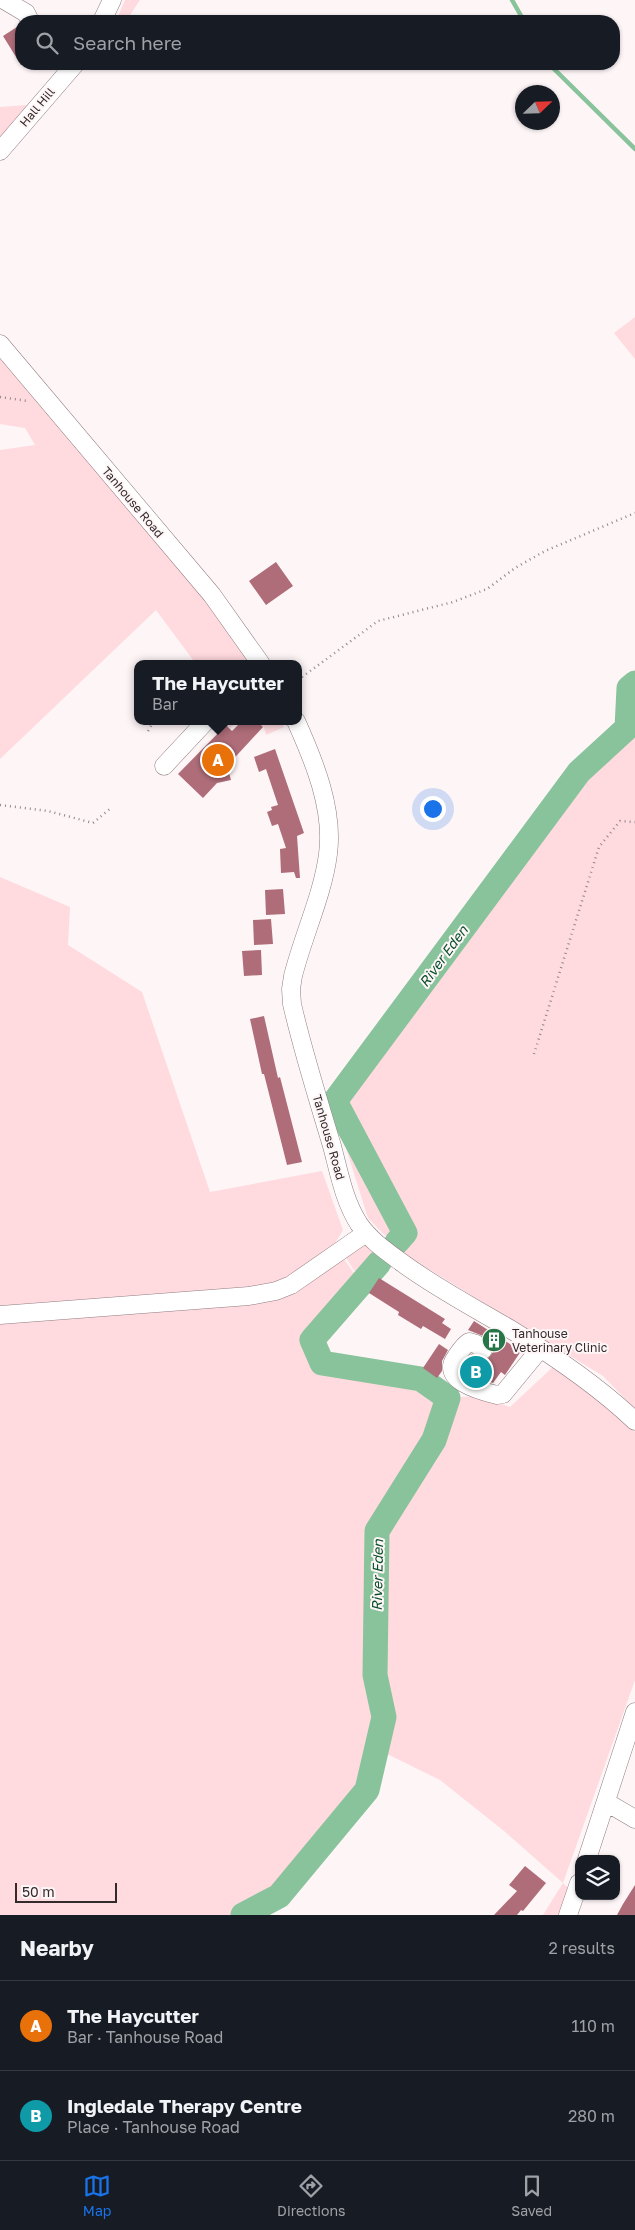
<!DOCTYPE html>
<meta charset="utf-8">
<style>
:root{--surface:#171b24;--page:#242831;--text:#f1f3f6;--muted:#9ea1a6;--line:#363941;--accent:#1a73e8}
body{margin:0;font-family:"Golos Text",sans-serif;background:var(--page);color:var(--text)}
.controls{position:absolute;right:15px;bottom:15px;display:grid;overflow:hidden;border-radius:10px;box-shadow:0 1px 4px #0004}
.controls button{width:45px;height:45px;display:grid;place-items:center;padding:0;border:0;border-bottom:1px solid var(--line);background:var(--surface);color:var(--text);font:25px sans-serif}
.compass{position:absolute;left:515px;top:85px;width:45px;height:45px;border-radius:50%;background:var(--surface);box-shadow:0 1px 4px #0004;rotate:67deg}
.scale{position:absolute;left:15px;bottom:12px;width:102px;box-sizing:border-box;padding-left:5px;border:2px solid #322a2b;border-top:0;font-size:14px;line-height:18px;white-space:nowrap;color:#322a2b;-webkit-text-stroke:4px #fef5f7;paint-order:stroke}
.you{position:absolute;left:432px;top:808px;width:18px;height:18px;margin:-12px;border:4px solid #fff;border-radius:50%;background:#1a73e8;box-shadow:0 0 0 8px #1a73e833}
.badge{display:grid;place-items:center;width:32px;height:32px;border-radius:50%;background:var(--accent);color:#fff;font-size:16px;font-weight:700}
.pin{position:absolute;translate:-50% -50%;border:2px solid #fff;box-shadow:0 1px 5px #0006}
.popup{position:absolute;left:134px;top:660px;width:168px;height:65px;box-sizing:border-box;display:grid;place-content:center;border-radius:10px;background:var(--surface);filter:drop-shadow(0 1px 4px #0005);font-size:16px;white-space:nowrap;color:var(--muted)}
.popup b{font-size:19px;color:var(--text)}
.popup::after{content:'';position:absolute;left:50%;top:100%;margin-left:-10px;border:10px solid transparent;border-top-color:var(--surface)}
.list{margin:0;padding:0;list-style:none}
h2{display:flex;justify-content:space-between;align-items:center;height:65px;margin:0;padding:0 20px;font-size:21px}
h2 small{font-size:16px;font-weight:400;color:var(--muted)}
.list li{display:grid;grid-template-columns:32px 1fr auto;gap:15px;align-items:center;box-sizing:border-box;height:90px;padding:0 20px;border-top:1px solid var(--line)}
.list b{display:block;font-size:19px;white-space:nowrap}
.list p{margin:0;font-size:16px;white-space:nowrap;color:var(--muted)}
.list em{font-size:16px;font-style:normal;color:var(--muted)}
.icon{flex:none;width:28px;height:28px;fill:none;stroke:currentColor;stroke-width:2;stroke-linecap:round;stroke-linejoin:round}
.map{position:relative;flex:none;width:635px;height:1915px;overflow:hidden}
.search{position:absolute;background:var(--surface);box-shadow:0 1px 4px #0004;left:15px;right:15px;top:15px;height:55px;display:flex;align-items:center;gap:12px;box-sizing:border-box;padding:0 18px;border-radius:20px;color:var(--muted);font-size:19px}
.sheet{height:245px;background:var(--surface)}
nav{display:flex;justify-content:space-around;align-items:center;box-sizing:border-box;height:70px;border-top:1px solid var(--line);background:var(--surface);font-size:14px;color:var(--muted)}
nav a{display:grid;justify-items:center;gap:2px}
nav .on{color:var(--accent)}
.map>svg:first-child{display:block}
.green{fill:#ffdadf}
.lines{fill:none;stroke-linecap:round;stroke-linejoin:round}
.stream{stroke:#88c39b;stroke-width:4.5}
.river{stroke:#88c39b;stroke-width:25}
.building{fill:#ae6d79}
.minor-casing{stroke:#907d80;stroke-width:19}
.path{stroke:#91888a;stroke-width:2.5;stroke-dasharray:1 4;stroke-linecap:butt}
.minor{stroke:#fff;stroke-width:18}
.labels{text-anchor:middle;dominant-baseline:central;stroke-width:4;stroke-linejoin:round;paint-order:stroke}
.street-label{font-size:12px;fill:#322a2b;stroke:#fef5f7}
.poi-label{font-size:12px;fill:#322a2b;stroke:#fef5f7;text-anchor:start}
.water-label{font-size:14px;font-style:italic;fill:#064f29;stroke:#fef5f7}
</style>
<div class="map">
<svg width="635" height="1915" viewBox="0 0 635 1915">
<rect width="100%" height="100%" fill="#fef5f7"/>
<path class="green" d="M125,0H140L126,21H116Z
M40,104L0,151V107Z
M635,317V359L614,333Z
M0,355L152,532L239,642L253,664H196L156,610L0,759V450L35,445L25,428L0,424Z
M635,683V1409L603,1376L401,1252L368,1218L346,1148L335,1101L579,772L627,728L629,688Z
M214,721H240L230,728L225,724L219,730L212,723Z
M280,721L284,727L266,735L264,727L259,722Z
M0,877L70,907L68,945L142,992L210,1192L322,1171L343,1230L334,1245L356,1276L349,1295L312,1340L335,1365L421,1379L447,1398L479,1396L510,1407L554,1366L622,1418L635,1432V1680L563,1883L569,1889L561,1915H543L563,1883L504,1831L440,1780L377,1749L367,1790L279,1896L243,1915H0Z
M359,1240L392,1267L364,1286L343,1253Z"/>
<g class="lines">
<path class="stream" d="M512,0L524,21
M549,64L635,149"/>
<path class="river" d="M397,1242L405,1233L335,1101L579,772L627,728L629,688L635,683
M243,1915L279,1896L367,1790L384,1717L375,1675L377,1531L434,1440L448,1398L421,1379L322,1363L312,1340L379,1263"/>
</g>
<path class="building" d="M20,25L21,27V65L3,36Z
M276,562L293,586L266,605L249,581Z
M242,721H257L263,727L227,766L231,780L217,783L203,798L178,774L226,725L232,731Z
M275,749L304,833L297,836L300,878H296L294,872L281,873L280,849L286,848L278,824L272,826L267,812L272,810L271,807L278,805L266,769L259,772L254,757Z
M283,889L285,914L266,915L265,890Z
M271,919L273,944L254,945L253,920Z
M261,950L262,975L244,976L242,951Z
M264,1016L278,1078L280,1077L302,1162L287,1165L264,1074H262L250,1019Z
M379,1278L445,1319L442,1323L451,1329L445,1339L423,1326L421,1329L398,1315L399,1312L369,1293Z
M474,1321L521,1351L505,1375L501,1372L493,1383L476,1378L463,1368L471,1354L482,1360H487L493,1352L490,1342L483,1336L468,1330Z
M439,1344L448,1350L442,1361V1371L437,1378L423,1368Z
M525,1866L546,1883L523,1911L521,1910L517,1915H494L517,1891L509,1885Z
M635,1885V1915H617L623,1904Z"/>
<g class="lines">
<g class="minor-casing">
<path id="minor" d="M4,0L26,13L30,21
M102,21L112,0
M0,151L75,64
M0,344L212,595L261,664
M296,721C314,761 334,809 328,854C323,894 303,936 293,976L291,989L292,1004C303,1052 318,1099 332,1146C339,1172 344,1201 359,1224C370,1240 386,1251 401,1262C436,1288 473,1307 510,1329C554,1356 598,1386 635,1421
M164,766L206,721
M0,1315L249,1296L276,1291L291,1285L366,1233
M483,1350L476,1344L469,1342C463,1346 460,1351 456,1357C439,1380 480,1391 497,1395L503,1394L540,1349
M606,1802L635,1819
M587,1859L635,1712
M568,1915L579,1883"/>
</g>
<path class="path" d="M0,397L28,401
M298,680L378,621L453,602L487,589L515,568L545,551L635,513
M257,722L258,721
M148,731L154,721
M0,805L48,811L93,823L111,808
M534,1054L599,847L620,821L635,822"/>
<use href="#minor" class="minor"/>
</g>
<defs>
<g id="building-disc" transform="scale(1.25)"><circle r="9.5" fill="#267647" stroke="#fef5f7"/><path d="M-4-6H4V6H1V3H-1V6H-4ZM-2.5-4.3h1.7v1.8h-1.7ZM.8-4.3h1.7v1.8H.8ZM-2.5-1h1.7V.8h-1.7ZM.8-1h1.7V.8H.8Z" fill="#fff"/></g>
</defs>
<g fill-rule="evenodd">
<use href="#building-disc" x="494" y="1340"/>
</g>
<g class="labels">
<g class="street-label">
<text transform="translate(37 107) rotate(-50)">Hall Hill</text>
<text transform="translate(133 502) rotate(50)">Tanhouse Road</text>
<text transform="translate(329 1137) rotate(74)">Tanhouse Road</text>
</g>
<g class="poi-label">
<text x="512" y="1333">Tanhouse<tspan x="512" dy="14">Veterinary Clinic</tspan></text>
</g>
<g class="water-label">
<text transform="translate(443 956) rotate(-54)">River Eden</text>
<text transform="translate(377 1575) rotate(-89)">River Eden</text>
</g>
</g>
</svg>
<div class="controls">
<button><svg class="icon" aria-label="layers" viewBox="0 0 24 24"><path d="M12 4l9 5-9 5-9-5zM3 14l9 5 9-5"/></svg></button>
</div>
<svg class="compass" viewBox="-18 -18 36 36"><path d="M0-13l5 13h-10z" fill="#e53935"/><path d="M0 13l5-13h-10z" fill="#9ea1a6"/></svg>
<div class="scale">50 m</div>
<div class="you"></div>
<div class="pin badge" style="left:218px;top:760px;background:#e8710a">A</div>
<div class="popup"><b>The Haycutter</b>Bar</div>
<div class="pin badge" style="left:476px;top:1372px;background:#0f9aa8">B</div>
<div class="search"><svg class="icon" aria-label="search" viewBox="0 0 24 24"><circle cx="10" cy="10" r="6"/><path d="M15 15l6 6"/></svg>Search here</div>
</div>
<section class="sheet">
<h2>Nearby<small>2 results</small></h2>
<ul class="list">
<li><span class="badge" style="background:#e8710a">A</span><div><b>The Haycutter</b><p>Bar · Tanhouse Road</p></div><em>110 m</em></li>
<li><span class="badge" style="background:#0f9aa8">B</span><div><b>Ingledale Therapy Centre</b><p>Place · Tanhouse Road</p></div><em>280 m</em></li>
</ul>
</section>
<nav>
<a class="on"><svg class="icon" aria-label="map" viewBox="0 0 24 24"><path d="M3 6l6-2 6 2 6-2v14l-6 2-6-2-6 2zM9 4v14M15 6v14"/></svg>Map</a>
<a><svg class="icon" aria-label="directions" viewBox="0 0 24 24"><path d="M12 3l9 9-9 9-9-9zM9 14v-3h6M13 9l2 2-2 2"/></svg>Directions</a>
<a><svg class="icon" aria-label="saved" viewBox="0 0 24 24"><path d="M7 4h10v16l-5-4-5 4z"/></svg>Saved</a>
</nav>
